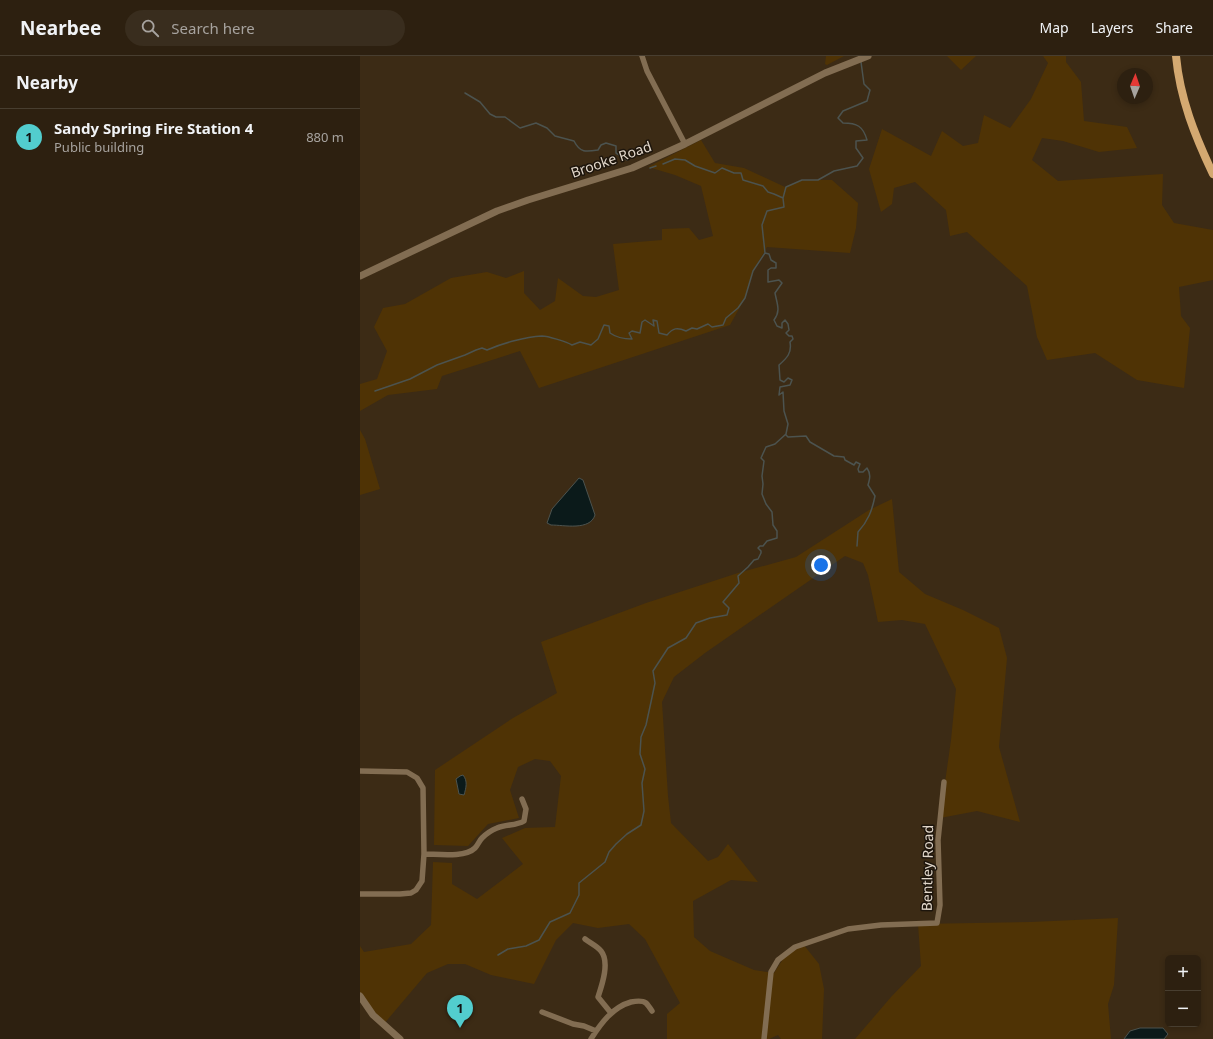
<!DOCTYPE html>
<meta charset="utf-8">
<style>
:root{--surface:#2d2010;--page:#392d1e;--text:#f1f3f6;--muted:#a7a39f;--line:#483e30;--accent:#52cdce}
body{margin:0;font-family:"Noto Sans",sans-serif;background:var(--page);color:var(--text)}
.controls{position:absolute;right:12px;bottom:12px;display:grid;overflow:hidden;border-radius:6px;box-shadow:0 2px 6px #0003}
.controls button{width:36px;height:36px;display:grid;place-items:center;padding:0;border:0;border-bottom:1px solid var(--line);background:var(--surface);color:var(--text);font:20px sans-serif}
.compass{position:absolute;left:757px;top:12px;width:36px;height:36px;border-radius:50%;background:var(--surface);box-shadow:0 2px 6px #0003;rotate:2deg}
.you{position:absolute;left:461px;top:509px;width:14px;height:14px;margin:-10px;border:3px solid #fff;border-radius:50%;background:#1a73e8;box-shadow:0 0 0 6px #1a73e833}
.badge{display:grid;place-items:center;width:26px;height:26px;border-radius:50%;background:var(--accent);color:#111;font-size:13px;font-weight:700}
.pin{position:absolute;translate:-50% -33px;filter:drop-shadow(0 1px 2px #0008)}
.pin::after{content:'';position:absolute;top:21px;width:14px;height:12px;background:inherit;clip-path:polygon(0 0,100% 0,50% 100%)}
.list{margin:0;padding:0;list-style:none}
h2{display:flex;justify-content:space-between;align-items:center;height:52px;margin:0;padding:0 16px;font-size:17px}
h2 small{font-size:13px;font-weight:400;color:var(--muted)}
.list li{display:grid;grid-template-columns:26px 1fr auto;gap:12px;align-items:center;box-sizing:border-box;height:56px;padding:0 16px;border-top:1px solid var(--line)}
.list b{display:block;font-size:15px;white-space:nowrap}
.list p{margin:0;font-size:13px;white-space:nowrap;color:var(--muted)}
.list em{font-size:13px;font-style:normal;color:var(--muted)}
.icon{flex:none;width:22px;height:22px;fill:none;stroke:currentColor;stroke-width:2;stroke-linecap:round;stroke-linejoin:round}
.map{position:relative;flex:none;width:853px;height:983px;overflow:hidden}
header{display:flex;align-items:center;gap:24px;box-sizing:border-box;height:56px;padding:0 20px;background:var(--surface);border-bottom:1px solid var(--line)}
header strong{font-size:19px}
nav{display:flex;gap:22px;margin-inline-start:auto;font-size:14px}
.search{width:280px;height:36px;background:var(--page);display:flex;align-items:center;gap:10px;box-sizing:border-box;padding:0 14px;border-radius:22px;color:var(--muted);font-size:15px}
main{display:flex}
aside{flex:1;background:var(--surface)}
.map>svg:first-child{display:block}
.green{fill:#4f3305}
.water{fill:#0b1a1a;stroke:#4c534f}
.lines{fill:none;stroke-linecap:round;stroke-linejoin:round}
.stream{stroke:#4c534f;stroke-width:1.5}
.minor{stroke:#826d52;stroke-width:5.5}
.tertiary{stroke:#826d52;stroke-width:7}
.primary{stroke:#d4a971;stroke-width:8}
.labels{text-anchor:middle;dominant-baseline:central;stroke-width:3;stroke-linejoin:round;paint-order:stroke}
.street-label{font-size:14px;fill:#e2d7ca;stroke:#1d150c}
</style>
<header>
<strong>Nearbee</strong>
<div class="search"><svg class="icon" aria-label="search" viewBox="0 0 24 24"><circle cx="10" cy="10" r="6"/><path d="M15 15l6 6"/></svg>Search here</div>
<nav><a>Map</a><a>Layers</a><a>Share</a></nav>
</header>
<main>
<aside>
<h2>Nearby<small></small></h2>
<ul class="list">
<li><span class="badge">1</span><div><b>Sandy Spring Fire Station 4</b><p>Public building</p></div><em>880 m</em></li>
</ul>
</aside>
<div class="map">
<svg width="853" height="983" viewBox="0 0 853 983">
<rect width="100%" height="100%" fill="#3c2b15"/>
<path class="green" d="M466,0H484L467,9L465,8Z
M587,0H616L601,14Z
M683,0H706V6L721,26L724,65L767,71L777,92L739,96L703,85L682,82L672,104L698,125L803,118L802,149L814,167L853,174V224L819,231L821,260L830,272L824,332L777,324L735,297L687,304L677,281L667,230L607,176L590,180L586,154L555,126L534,132L532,148L521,156L509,113L522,73L571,100L582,75L603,90L618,87L624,59L650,72L671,43L688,7Z
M341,84L355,107L384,112L425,131L442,124H472L498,147L496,172L490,197L407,191L393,215L385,242L370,269L179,332L160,295L82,320L77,333L28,339L0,355V328L17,323L27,295L14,271L23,252L45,248L91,222L127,216L146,222L164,215V237L180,254L195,245L198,222L223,240L236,241L259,234L253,188L302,184V173L329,172L339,184L353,180L341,130L315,119L288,111Z
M0,374L5,383L20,433L0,439Z
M532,443L539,516L565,538L603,554L639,572L647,602L639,691L660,766L617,755L580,762L591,684L596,633L565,568L542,564L518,566L508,519L503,507L485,500L345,597L314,621L302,646L308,740L311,767L348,805L358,801L368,788L398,826L371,824L333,845L334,881L350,895L394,914L414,917L425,900L443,888L459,908L464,933L462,983H421L418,979L409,983H307V958L320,947L285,883L269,868L238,872L213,867L196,884L174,928L131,919L105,908H88L67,917L23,969L0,940V890L4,896L51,888L71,869L73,806L92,807V828L117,843L163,808L142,782L165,772L195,771L201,720L190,705L175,703L158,711L150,734L159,762L128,768L108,790L74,789L75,714L153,662L197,637L181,586L286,547L378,517L436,501L509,454Z
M758,862L754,929L748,948L751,983H495L531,941L561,910L558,868L671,866Z"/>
<path class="water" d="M219,422L223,424L235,459C230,475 204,469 191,469L187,467L192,453Z
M103,719C108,725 106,732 104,739L99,738L96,723L100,720Z
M780,972H803L808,978L804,983H764L770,975Z"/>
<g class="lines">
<path class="stream" d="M105,37L120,46L130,58L136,61H145L160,72L176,67L187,72L195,80L214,85C220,97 226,96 238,94L241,89L246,87L256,90V97L267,104
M303,108L315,103L325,104L335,110L355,117L362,112L374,117H381L383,124L403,130L408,136L414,138L423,142
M290,112L296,110
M15,335L50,323L77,309L105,299L116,294L122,292L127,294C143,287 165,281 182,280C188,280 207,286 212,289L220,286L231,289L238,283L244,269L249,270L250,277C257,282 264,283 272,283L269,277L272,275L280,277L282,266L285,264L294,270L293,264L297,265L299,277L307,279C313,272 317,271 326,275L332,272L337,273L348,268L352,271L363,269L366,262L378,252L385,242L393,215L405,197
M426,379L428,381L446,380L450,386L474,400L484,401L485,404L494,409L496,406L500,408L498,413L499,416H503L507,412C511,418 510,422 508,429L515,440C512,455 508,465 498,476L497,490
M138,899L148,893L166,890L179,884L190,866L210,857L219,839V827L245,806L249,796L256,788L267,778L281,769L284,755L282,727L285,713L280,698L281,681L286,669L291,646L295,627L293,615L308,592L326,582L336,567L350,562L367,559L369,552L363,546L379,527L378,520L388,511L394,504L398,503L401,497V495L398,492L400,490H403L407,485L417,482V475L413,469L412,456L406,448L402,438L403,428L402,420L404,405L401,402L406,391L415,388L426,378L428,368L424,355L423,336L419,339L420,331L430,329L432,324L428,322L424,326L420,324L419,309C427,302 432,297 430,286L433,283L432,280H429L426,277L429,274L428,268L425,264L422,267V272L417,270L414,264C421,255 417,248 415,237L422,227L419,224L408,226V214L411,212H416V207L411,204L409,198L405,197L402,169L407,155L424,151L423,142L426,131L442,124H458L474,115L497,110L503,102L496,92V85L507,84C503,70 497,67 483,67L478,62L483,55L507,45L510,34L504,28L501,6"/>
<path class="minor" d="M282,0L287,15L325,88
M0,715L47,716L57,722L63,732L64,798L62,825L56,834L51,837L40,838H0
M64,798C77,798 105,802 115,792C118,789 119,785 122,782C126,778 132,774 137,772C146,768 156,770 164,765L166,753L162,743
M225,883C230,887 237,890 241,895C250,906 242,929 238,941L251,957
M182,956L213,968L224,970L236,975
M231,983C241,967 253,951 271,946C276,945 282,944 286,947C288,949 290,952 292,955
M404,983L411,916L418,904L435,891L488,873L521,869L577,867L580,849L578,784L584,726"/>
<path class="tertiary" d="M0,220L137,155L168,144L272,112L325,88L465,17L508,0
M0,940L13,959L40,983"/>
<path class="primary" d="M816,0C820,43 835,80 853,118"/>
</g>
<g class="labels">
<g class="street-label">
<text transform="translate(251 103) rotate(-19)">Brooke Road</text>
<text transform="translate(567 812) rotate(-89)">Bentley Road</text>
</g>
</g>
</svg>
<div class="controls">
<button>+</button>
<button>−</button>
</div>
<svg class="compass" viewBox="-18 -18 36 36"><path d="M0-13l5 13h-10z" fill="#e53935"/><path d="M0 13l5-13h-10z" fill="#a7a39f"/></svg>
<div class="you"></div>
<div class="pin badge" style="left:100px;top:972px">1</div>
</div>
</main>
